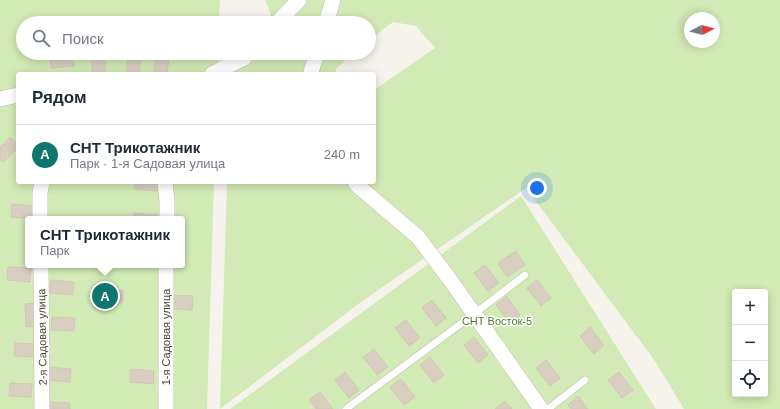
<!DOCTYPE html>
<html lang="ru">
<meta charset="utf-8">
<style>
:root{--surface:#fff;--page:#f6f6f7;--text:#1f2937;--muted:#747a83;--line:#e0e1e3;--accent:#0f766e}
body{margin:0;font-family:Arial,sans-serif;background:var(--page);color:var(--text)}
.controls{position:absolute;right:12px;bottom:12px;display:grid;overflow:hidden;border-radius:4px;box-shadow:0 2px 10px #0003}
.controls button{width:36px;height:36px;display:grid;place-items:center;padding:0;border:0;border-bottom:1px solid var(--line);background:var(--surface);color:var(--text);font:20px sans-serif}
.compass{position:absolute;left:684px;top:12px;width:36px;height:36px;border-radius:50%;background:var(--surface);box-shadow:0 2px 10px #0003;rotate:83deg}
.you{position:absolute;left:537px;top:188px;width:14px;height:14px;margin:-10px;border:3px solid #fff;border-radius:50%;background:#1a73e8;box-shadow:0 0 0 6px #1a73e833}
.badge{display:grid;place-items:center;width:26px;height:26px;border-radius:50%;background:var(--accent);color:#fff;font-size:13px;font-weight:700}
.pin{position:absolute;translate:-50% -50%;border:2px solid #fff;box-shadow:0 1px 4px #0006}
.popup{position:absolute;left:25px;top:216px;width:160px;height:52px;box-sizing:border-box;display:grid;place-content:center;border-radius:4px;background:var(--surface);filter:drop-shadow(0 1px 3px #0005);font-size:13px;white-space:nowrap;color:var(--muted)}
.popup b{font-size:15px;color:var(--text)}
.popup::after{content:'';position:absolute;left:50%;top:100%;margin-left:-8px;border:8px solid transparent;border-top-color:var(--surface)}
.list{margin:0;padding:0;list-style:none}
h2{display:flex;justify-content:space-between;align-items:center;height:52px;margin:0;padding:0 16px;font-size:17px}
h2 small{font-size:13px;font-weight:400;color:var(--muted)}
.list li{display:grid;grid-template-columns:26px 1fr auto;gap:12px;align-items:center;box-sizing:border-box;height:60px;padding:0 16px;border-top:1px solid var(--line)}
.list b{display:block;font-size:15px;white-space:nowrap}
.list p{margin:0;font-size:13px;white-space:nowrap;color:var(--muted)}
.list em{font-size:13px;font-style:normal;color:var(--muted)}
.icon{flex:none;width:22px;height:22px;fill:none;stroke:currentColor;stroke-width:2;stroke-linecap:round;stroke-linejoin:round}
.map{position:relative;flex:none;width:780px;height:409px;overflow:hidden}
.search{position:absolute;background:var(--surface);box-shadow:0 2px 10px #0003;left:16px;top:16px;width:360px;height:44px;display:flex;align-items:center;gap:10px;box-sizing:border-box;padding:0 14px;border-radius:22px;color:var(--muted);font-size:15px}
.panel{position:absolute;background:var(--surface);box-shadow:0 2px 10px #0003;left:16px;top:72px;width:360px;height:112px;border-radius:4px}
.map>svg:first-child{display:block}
.green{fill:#d2eab5;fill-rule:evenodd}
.building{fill:#d8cfc1;stroke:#d3c7b4}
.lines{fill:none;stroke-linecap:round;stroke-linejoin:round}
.lane-casing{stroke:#c2bbae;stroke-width:8}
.street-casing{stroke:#c2bbae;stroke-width:16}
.lane{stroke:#fff;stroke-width:7}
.street{stroke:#fff;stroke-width:15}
.labels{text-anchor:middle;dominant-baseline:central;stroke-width:3;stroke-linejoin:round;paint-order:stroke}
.park-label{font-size:11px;fill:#4a7f2a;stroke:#fff}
.street-label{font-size:11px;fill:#4b4439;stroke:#fff}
</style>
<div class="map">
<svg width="780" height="409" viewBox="0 0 780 409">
<rect width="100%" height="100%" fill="#f6f3ec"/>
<path class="green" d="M0,0H220L219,23H23V53H218V74H18V182H214L207,409H0ZM28,219H182V265H28Z
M265,0H780V409H684L655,361L526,188L361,302L220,409L227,182H374V90L435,48L416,26L393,22L369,40V23H262L271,15ZM690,18H714V42H690ZM735,292H765V394H735Z
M229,53H353L336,69L335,74H228V54Z
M521,196L656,409H230Z"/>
<path class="building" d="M73,53L74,66L51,68L50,54Z
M92,53H106L105,73H92Z
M128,53H141L139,74H126Z
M156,55L169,56L167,74H154Z
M10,137L18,145V148L3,162L0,160V147Z
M135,182H158L157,191L134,189Z
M12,204L35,206L34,219L11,217Z
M134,213L157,215L156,219H133Z
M516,251L525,265L507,277L498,263Z
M485,265L499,283L488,291L474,273Z
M8,267L31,268L30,282L7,280Z
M51,280L74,282L73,295L50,293Z
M537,280L551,298L541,306L527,288Z
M100,288L123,290L122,303L99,301Z
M170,295L193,296L192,310L169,308Z
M506,296L520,315L510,323L496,305Z
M432,300L446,318L436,326L422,308Z
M38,303L40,326L26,327L25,304Z
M52,317L75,318L74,331L51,330Z
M406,320L420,338L409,346L395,328Z
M590,327L604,345L594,354L580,336Z
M474,337L488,355L478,363L464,345Z
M15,343L38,344L37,357L14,356Z
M374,349L388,367L377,375L363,357Z
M430,357L444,375L434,383L420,365Z
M546,360L560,378L550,386L536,368Z
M48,367L71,369L70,382L47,380Z
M131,369L154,371L153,384L130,382Z
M345,372L359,390L349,398L335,380Z
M619,372L633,390L622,398L608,380Z
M401,379L415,397L404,405L390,387Z
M10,383L32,384L31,397L9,396Z
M320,392L333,409H316L309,400Z
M578,396L588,409H571L568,405Z
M505,401L512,409H495Z
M48,402L70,403V409H47Z"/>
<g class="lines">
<g class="lane-casing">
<path id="lane" d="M346,409L474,314L525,275
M548,409L585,380"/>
</g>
<g class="street-casing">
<path id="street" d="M277,23L299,0
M326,23L333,0
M212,74L244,58L248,53
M311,74V72L317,53
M0,99L18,95
M165,182L167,201V219
M355,182L358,186L418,237L451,281L541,409
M40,219V192L42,182
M41,265L42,409
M166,409V265"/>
</g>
<use href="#lane" class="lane"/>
<use href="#street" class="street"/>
</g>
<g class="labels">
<g class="park-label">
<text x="497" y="321">СНТ Восток-5</text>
</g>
<g class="street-label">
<text transform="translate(42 337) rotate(-91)">2-я Садовая улица</text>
<text transform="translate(166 337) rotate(-90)">1-я Садовая улица</text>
</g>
</g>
</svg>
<div class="controls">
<button>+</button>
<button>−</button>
<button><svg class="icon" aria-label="locate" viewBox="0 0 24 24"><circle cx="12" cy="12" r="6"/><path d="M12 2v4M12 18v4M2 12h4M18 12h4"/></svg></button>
</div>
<svg class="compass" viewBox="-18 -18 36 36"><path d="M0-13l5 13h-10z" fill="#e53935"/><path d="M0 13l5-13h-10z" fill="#747a83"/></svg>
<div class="you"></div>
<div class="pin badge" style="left:105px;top:296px">A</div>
<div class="popup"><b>СНТ Трикотажник</b>Парк</div>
<div class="search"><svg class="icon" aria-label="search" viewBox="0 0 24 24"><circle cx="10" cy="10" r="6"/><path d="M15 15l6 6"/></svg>Поиск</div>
<section class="panel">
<h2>Рядом<small></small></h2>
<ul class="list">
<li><span class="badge">A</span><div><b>СНТ Трикотажник</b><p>Парк · 1-я Садовая улица</p></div><em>240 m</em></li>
</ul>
</section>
</div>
